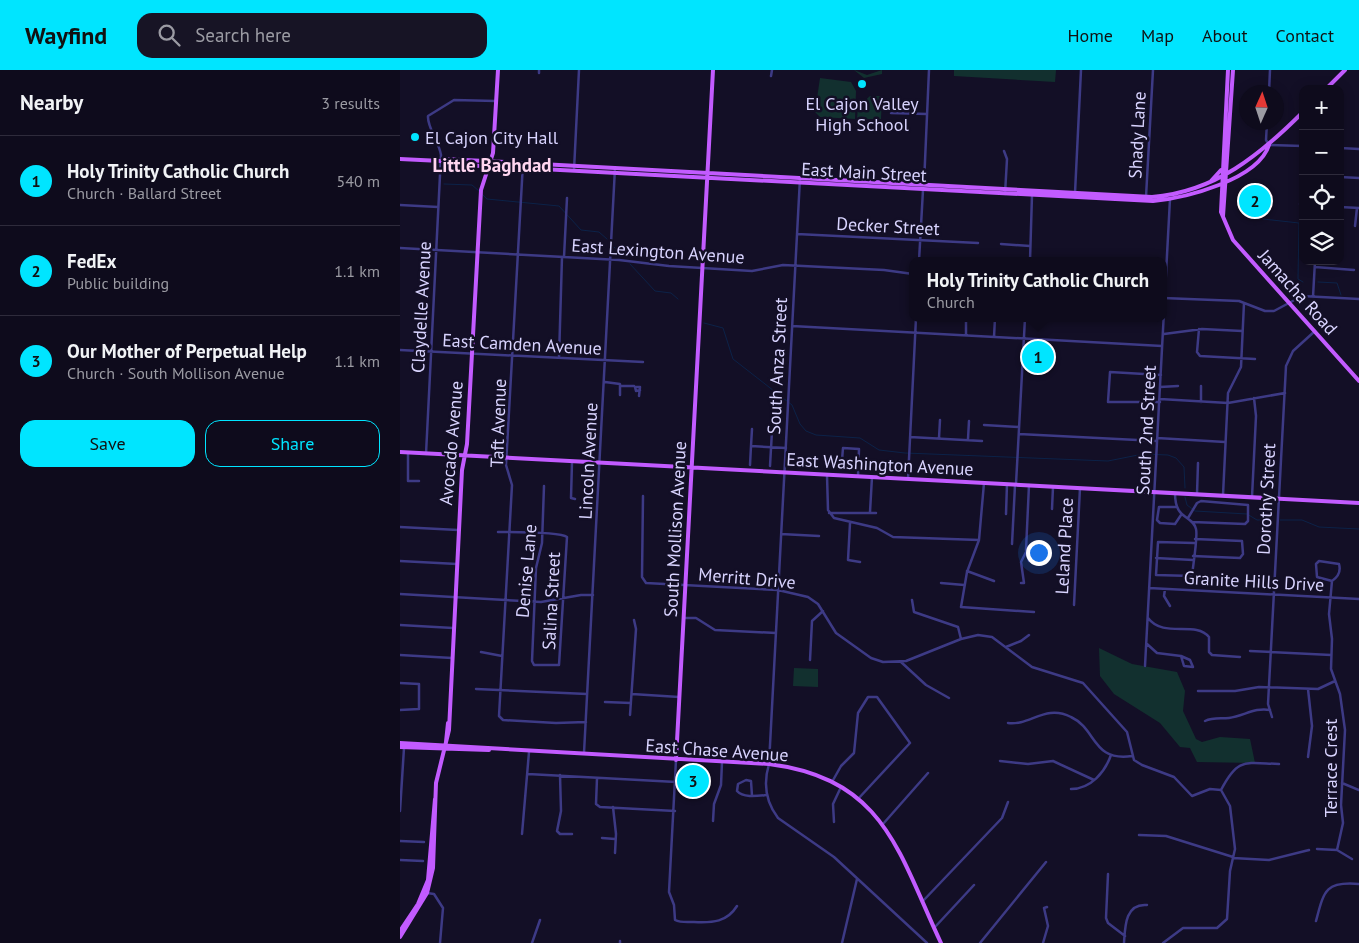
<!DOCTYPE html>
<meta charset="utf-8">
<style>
:root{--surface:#0e0b1c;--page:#171425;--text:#f1f3f6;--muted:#9b9ba3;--line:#2e2b3b;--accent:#00e5ff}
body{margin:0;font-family:"PT Sans",sans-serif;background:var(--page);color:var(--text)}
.controls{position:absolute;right:15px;top:15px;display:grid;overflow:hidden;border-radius:10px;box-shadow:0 2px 12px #0003}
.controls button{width:45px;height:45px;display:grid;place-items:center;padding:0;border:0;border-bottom:1px solid var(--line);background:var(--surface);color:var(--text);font:25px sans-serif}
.compass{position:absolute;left:839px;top:15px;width:45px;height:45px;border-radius:50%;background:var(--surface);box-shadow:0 2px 12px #0003;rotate:3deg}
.you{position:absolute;left:638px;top:482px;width:18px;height:18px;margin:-12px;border:4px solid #fff;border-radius:50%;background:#1a73e8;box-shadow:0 0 0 8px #1a73e833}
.badge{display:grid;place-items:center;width:32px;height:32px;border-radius:50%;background:var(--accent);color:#111;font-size:16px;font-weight:700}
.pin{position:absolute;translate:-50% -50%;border:2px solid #fff;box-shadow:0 1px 5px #0006}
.popup{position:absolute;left:509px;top:187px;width:258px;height:65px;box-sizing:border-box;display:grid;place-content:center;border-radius:10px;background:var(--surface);filter:drop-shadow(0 1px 4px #0005);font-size:16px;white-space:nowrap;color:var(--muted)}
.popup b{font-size:19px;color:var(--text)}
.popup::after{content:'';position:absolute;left:50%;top:100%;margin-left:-10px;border:10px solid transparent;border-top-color:var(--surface)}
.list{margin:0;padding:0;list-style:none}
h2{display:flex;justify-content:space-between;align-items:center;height:65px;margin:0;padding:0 20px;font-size:21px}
h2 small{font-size:16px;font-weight:400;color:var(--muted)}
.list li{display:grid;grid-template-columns:32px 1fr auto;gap:15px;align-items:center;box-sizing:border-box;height:90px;padding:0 20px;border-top:1px solid var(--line)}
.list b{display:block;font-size:19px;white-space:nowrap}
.list p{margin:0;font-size:16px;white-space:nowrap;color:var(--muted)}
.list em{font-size:16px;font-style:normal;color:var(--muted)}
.actions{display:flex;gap:10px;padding:15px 20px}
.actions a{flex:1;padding:11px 0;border:1px solid var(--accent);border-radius:15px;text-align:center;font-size:18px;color:var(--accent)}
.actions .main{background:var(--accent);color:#111}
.icon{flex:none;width:28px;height:28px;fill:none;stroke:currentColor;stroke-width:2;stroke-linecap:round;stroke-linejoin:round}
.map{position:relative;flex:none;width:959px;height:873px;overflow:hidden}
header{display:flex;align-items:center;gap:30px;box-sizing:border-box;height:70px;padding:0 25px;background:var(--accent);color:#111}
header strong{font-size:24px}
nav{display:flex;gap:28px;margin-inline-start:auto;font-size:18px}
.search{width:350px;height:45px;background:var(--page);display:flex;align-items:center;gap:12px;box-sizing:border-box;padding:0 18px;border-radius:15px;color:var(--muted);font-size:19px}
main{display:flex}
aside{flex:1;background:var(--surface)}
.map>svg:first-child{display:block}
.green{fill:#12302f}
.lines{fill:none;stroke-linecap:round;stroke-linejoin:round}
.stream{stroke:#0c2248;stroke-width:1}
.minor{stroke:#3d3a85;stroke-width:2.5}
.major{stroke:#c25bff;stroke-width:4}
.poi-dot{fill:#00e5ff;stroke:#130f26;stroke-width:2}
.labels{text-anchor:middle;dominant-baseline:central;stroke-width:5;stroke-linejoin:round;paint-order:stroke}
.poi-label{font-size:18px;fill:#d9d4ff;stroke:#130f26}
.street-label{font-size:18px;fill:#d9d4ff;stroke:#130f26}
.neighbourhood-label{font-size:19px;font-weight:bold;fill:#ffd6f0;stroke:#130f26}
</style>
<header>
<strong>Wayfind</strong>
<div class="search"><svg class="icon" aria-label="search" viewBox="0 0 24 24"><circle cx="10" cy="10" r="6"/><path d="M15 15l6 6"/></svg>Search here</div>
<nav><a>Home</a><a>Map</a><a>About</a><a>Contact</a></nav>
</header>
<main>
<aside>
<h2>Nearby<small>3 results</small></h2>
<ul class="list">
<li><span class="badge">1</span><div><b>Holy Trinity Catholic Church</b><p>Church · Ballard Street</p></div><em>540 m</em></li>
<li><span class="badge">2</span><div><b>FedEx</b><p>Public building</p></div><em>1.1 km</em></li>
<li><span class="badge">3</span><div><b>Our Mother of Perpetual Help</b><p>Church · South Mollison Avenue</p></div><em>1.1 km</em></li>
</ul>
<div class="actions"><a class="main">Save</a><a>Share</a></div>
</aside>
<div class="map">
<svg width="959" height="873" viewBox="0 0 959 873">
<rect width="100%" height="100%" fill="#130f26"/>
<path class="green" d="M454,0L467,5L482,0V4L464,8Z
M554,0H656L655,12L554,6Z
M420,8L451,12L456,21L455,49L420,47L415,42Z
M470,26H482L481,49H457L458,37Z
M699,578L732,594L777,602L785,621L783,641L796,669L802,672L820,667L850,669L855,693L797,692L790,678L780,677L760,653L714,624L700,606Z
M394,598L418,599V617L393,616Z"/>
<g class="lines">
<path class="stream" d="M44,114L72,115L79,121
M82,124L87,129L159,136L181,160L199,162L207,169
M863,149L899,153L898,209L903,212
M214,177L223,186
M230,194L255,221L271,223L278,229
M918,212L937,213L941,225
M304,253L323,258L333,289L392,335L400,354L406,361L416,365L460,368L479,380L505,383L708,391L743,384L768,385L776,388L784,397L785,418
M785,427L787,435L795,441L847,444L857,450H865
M880,450H902L919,457L959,459"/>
<path class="minor" d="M139,3V0
M371,6L372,0
M869,22L870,0
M491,43L527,44
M867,52L866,70L869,75L903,76
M940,78L959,79
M604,81L607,89L605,124
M123,93L106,395L112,415L99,646L103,650L156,653L186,652
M174,100L179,0
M940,107L959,108
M400,108L369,694C363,714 365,731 378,748L434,787L527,873
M524,114L529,0
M675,123L681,0
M746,127L753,0
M900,134H903
M0,135L38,137
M940,137L959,138
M955,156L957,138
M397,164L578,173
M601,174L630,176
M0,178L219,190L269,196L352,201L383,195L484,200L513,204
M164,187L167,128
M519,191L523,120
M630,191L632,125
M915,197L954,200
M913,227L915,191
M763,228L839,231L865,241H874L902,226L959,229
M392,256L762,276
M799,259L797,282L800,286L855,289
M764,264L802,259L842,261
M566,265V248
M594,267L595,248
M0,280L243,292
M159,288L162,187
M205,312L220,314V325
M221,316H234
M760,317L778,316
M239,326L240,317H235L236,321L240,320
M760,329L828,333L885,323
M760,332H708L710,302L761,305
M801,332V316
M584,355L619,357
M352,359L351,376L386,378
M619,364L757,371
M510,367L582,371
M539,368L540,350
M757,368L825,372
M568,369L569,351
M8,383V411H19
M26,384L41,85C39,72 27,57 28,46L54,30L96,31
M172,392L171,428L175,429
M350,395L351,376
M370,396L372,361
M427,405L428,440L434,448L477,458L493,467L579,470
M458,406L459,379L443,378L442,390H459
M508,409L516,248
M584,413L579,470L567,502L561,537L634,542
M616,414L625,248
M775,423C775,451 792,444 796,459C798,467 793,495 792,506L756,505L758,472L794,473
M797,424L798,393
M823,425L828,323L841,297L844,233
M243,426L242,507L246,513L378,520L408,527L418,534L436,563L471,588L483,592L506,591L561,569L578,565L592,567L632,597L683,613L727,662L734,690L742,695L774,707L792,726L810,719L821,720L830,736L835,779L830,801L827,849L817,858H783L763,873
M852,427L856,346L854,328
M777,437H759L757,450L760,453L775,454L781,445
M652,439L653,417
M470,442L472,407
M429,443H476
M606,444L607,414
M788,448L797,433L801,431L848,435V451L845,454L792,452
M450,453L448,490L460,492
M0,457L58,460
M98,462C111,462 160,462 167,467L159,595H134L132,591L136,498L142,473L144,416
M381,464L419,466
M612,474L615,415
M793,486L840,488L843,484L842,471L795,469
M756,488L793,490
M0,491L57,494
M629,491L626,480L629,415
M919,491L939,494C941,501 938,507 932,511L917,507L916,494Z
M567,501L594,511
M792,506L827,508
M932,511L929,544L932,569L931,599L940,624L945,660L941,735L943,753L937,780
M541,513L564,515
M621,513H624L621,492L626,482
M749,518L959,529
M765,519L764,526L770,536
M0,524L141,532L181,525H193
M512,530L514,542L558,557L561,569
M674,535L680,418
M284,548H296L315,560L376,563
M748,548C764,569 795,550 809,567V582L812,585L840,587
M0,555L53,558
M747,574L757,583L781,586L784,596L793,597L790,590L781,586
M606,577L621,571L629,565
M850,581L931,585
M81,582L102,586
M0,585L52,588
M410,590L412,551L423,541
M501,592L526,615L549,628
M745,596L770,129
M0,613L19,614V639L0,640
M76,619L187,624
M798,621H835L859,617L918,619L935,611
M232,624L279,627
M205,632L231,633
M230,645L236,559L234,550
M872,647L868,634L886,296L893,281L915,261
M805,651C813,647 821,649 829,648C844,646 855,637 870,640
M608,653C630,656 645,634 671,647C697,659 692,692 732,686
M184,683L215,98
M908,687L912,656L908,619
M276,690L269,822L274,835L275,850C281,853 287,852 294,852C313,853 327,852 337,836
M600,691L628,694L653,691L694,710
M128,704L276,712
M160,705L161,741L157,761L160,764H172
M197,708L196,734L200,737L275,741
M432,712L441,696L454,683L458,643L468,627H477L510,673L458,729
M942,713L959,720
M671,719C691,719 705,702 711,685
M821,720C838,687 845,693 879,694
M352,726L351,711L346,710L338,714L337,721C343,728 357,726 366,725
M213,737L216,764L215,783
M0,741L4,678
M313,751L314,734L321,715L322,692
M434,752L433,734L441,717
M483,754L528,703
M122,764L129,682
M739,765L766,766L833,787
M202,768L215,769
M0,771L24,772
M917,779L937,780L952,789
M833,788L869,790L909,780
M0,790L23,791
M708,804L706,848L708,853L725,866
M27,823L34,824L43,838L40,873
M522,832L602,748L608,732
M916,851C924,821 925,811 959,814
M535,857L574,815
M132,873L140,850
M220,873V871
M442,873L457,809
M580,873L646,792
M643,873L648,856L644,838L647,837
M724,873C725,857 725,833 747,835"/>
<path class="major" d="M828,0L821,142L833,170L959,311
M926,19L945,0
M0,89L41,91L45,94L753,131C785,128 858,110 869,75
M41,91L45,89L85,91L752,127C815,122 860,85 903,42
M811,111L821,100
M823,146L833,0
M0,382L959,433
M46,672L48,653
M0,673L369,694C485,709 498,782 541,873
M0,677L89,680
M276,690L313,0
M0,861L18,834L28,810L35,729
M0,867L27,823L33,798L36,713L49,660L62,400L67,374L81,120L93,83L98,0"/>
</g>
<g class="poi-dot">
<circle cx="462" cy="14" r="5"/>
<circle cx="15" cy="67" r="5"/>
</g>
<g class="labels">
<g class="poi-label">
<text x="462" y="33">El Cajon Valley<tspan x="462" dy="21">High School</tspan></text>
<text x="25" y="67" text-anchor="start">El Cajon City Hall</text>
</g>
<g class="street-label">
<text transform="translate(737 65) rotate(-87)">Shady Lane</text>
<text transform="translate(464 102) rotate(3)">East Main Street</text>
<text transform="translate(488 156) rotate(3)">Decker Street</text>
<text transform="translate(258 181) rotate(4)">East Lexington Avenue</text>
<text transform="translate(898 222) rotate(48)">Jamacha Road</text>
<text transform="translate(21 237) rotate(-87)">Claydelle Avenue</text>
<text transform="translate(122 274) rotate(3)">East Camden Avenue</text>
<text transform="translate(377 296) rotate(-87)">South Anza Street</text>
<text transform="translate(98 353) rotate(-88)">Taft Avenue</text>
<text transform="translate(746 360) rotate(-87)">South 2nd Street</text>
<text transform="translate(51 373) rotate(-85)">Avocado Avenue</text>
<text transform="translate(188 391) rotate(-87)">Lincoln Avenue</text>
<text transform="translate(480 394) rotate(3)">East Washington Avenue</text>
<text transform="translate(866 429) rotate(-87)">Dorothy Street</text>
<text transform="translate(275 459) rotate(-87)">South Mollison Avenue</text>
<text transform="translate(664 476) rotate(-87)">Leland Place</text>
<text transform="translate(126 501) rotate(-85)">Denise Lane</text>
<text transform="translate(347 508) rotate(5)">Merritt Drive</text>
<text transform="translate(854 511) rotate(3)">Granite Hills Drive</text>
<text transform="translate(151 531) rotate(-87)">Salina Street</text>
<text transform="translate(317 680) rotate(4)">East Chase Avenue</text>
<text transform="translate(930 698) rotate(-90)">Terrace Crest</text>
</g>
<g class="neighbourhood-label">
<text x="92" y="95">Little Baghdad</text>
</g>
</g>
</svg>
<div class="controls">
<button>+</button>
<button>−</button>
<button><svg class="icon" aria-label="locate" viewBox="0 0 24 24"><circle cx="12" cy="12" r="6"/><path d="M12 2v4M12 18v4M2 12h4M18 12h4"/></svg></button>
<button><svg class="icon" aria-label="layers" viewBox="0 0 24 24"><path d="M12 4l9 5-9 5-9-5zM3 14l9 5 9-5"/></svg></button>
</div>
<svg class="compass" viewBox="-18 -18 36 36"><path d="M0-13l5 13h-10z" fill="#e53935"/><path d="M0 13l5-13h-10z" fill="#9b9ba3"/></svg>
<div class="you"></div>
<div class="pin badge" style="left:638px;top:287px">1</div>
<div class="popup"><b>Holy Trinity Catholic Church</b>Church</div>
<div class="pin badge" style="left:855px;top:131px">2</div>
<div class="pin badge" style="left:293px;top:711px">3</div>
</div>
</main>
